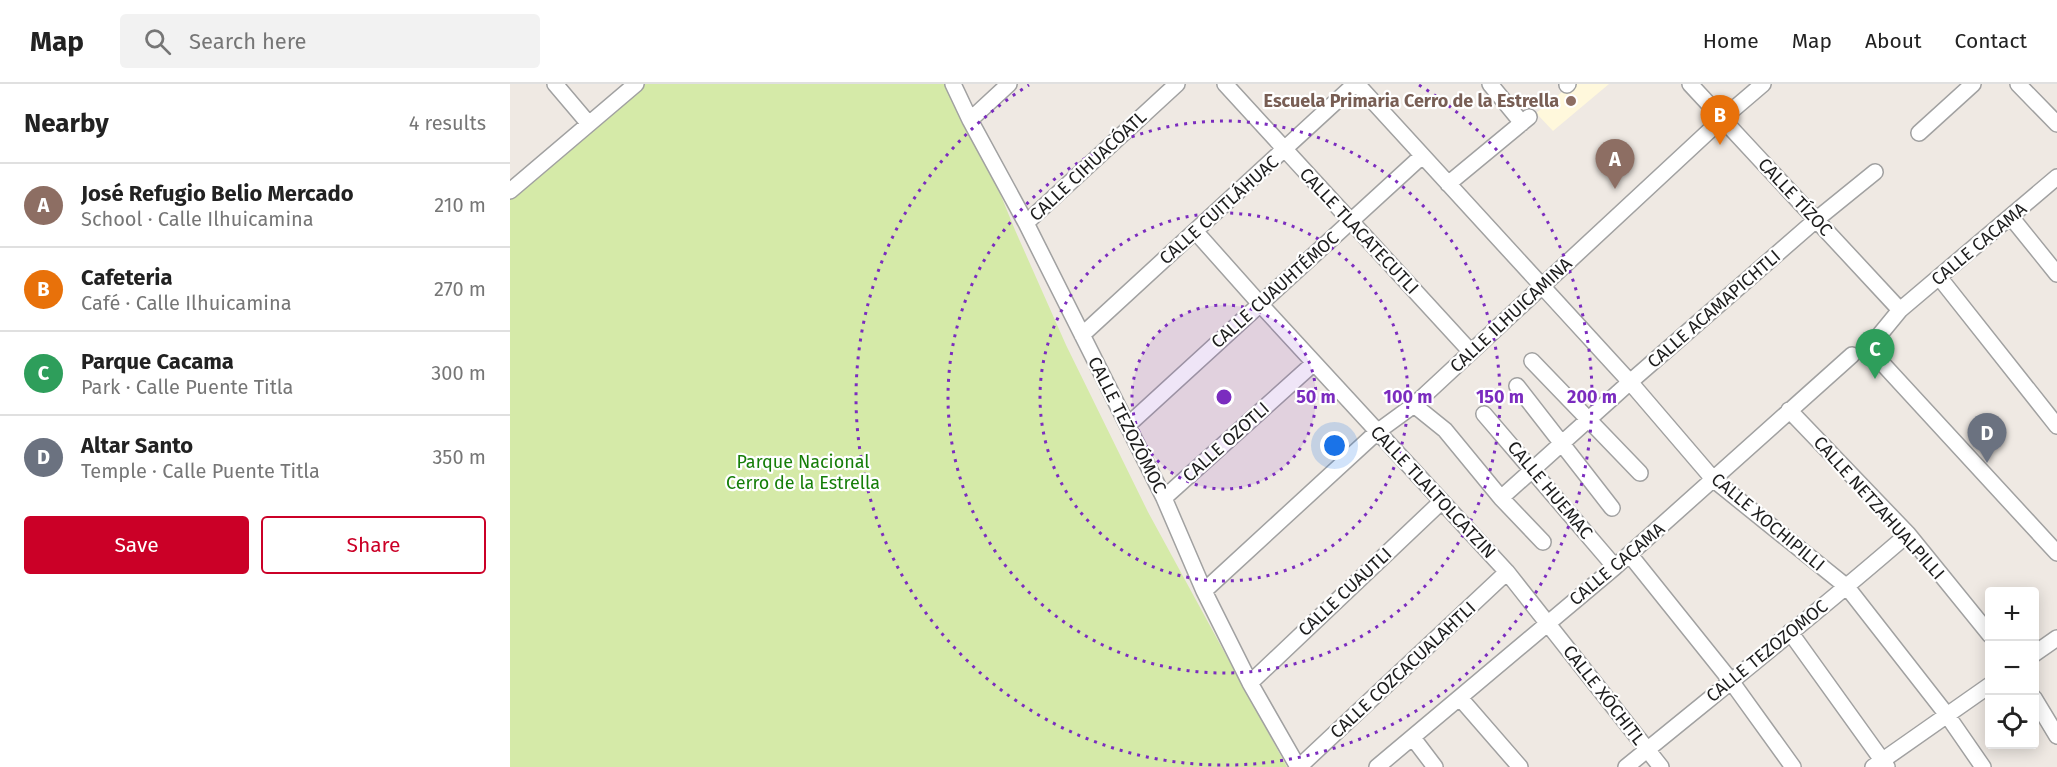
<!DOCTYPE html>
<meta charset="utf-8">
<style>
:root{--surface:#fff;--page:#f2f2f2;--text:#222;--muted:#767676;--line:#e0e0e0;--accent:#cb0027}
body{margin:0;font-family:"Fira Sans",sans-serif;background:var(--page);color:var(--text)}
.controls{position:absolute;right:18px;bottom:18px;display:grid;overflow:hidden;border-radius:6px;box-shadow:0 3px 15px #0003}
.controls button{width:54px;height:54px;display:grid;place-items:center;padding:0;border:0;border-bottom:2px solid var(--line);background:var(--surface);color:var(--text);font:30px sans-serif}
.you{position:absolute;left:825px;top:362px;width:21px;height:21px;margin:-15px;border:4px solid #fff;border-radius:50%;background:#1a73e8;box-shadow:0 0 0 9px #1a73e833}
.badge{display:grid;place-items:center;width:39px;height:39px;border-radius:50%;background:var(--accent);color:#fff;font-size:20px;font-weight:700}
.pin{position:absolute;translate:-50% -50px;filter:drop-shadow(0 2px 3px #0008)}
.pin::after{content:'';position:absolute;top:32px;width:21px;height:18px;background:inherit;clip-path:polygon(0 0,100% 0,50% 100%)}
.list{margin:0;padding:0;list-style:none}
h2{display:flex;justify-content:space-between;align-items:center;height:78px;margin:0;padding:0 24px;font-size:26px}
h2 small{font-size:20px;font-weight:400;color:var(--muted)}
.list li{display:grid;grid-template-columns:39px 1fr auto;gap:18px;align-items:center;box-sizing:border-box;height:84px;padding:0 24px;border-top:2px solid var(--line)}
.list b{display:block;font-size:22px;white-space:nowrap}
.list p{margin:0;font-size:20px;white-space:nowrap;color:var(--muted)}
.list em{font-size:20px;font-style:normal;color:var(--muted)}
.actions{display:flex;gap:12px;padding:18px 24px}
.actions a{flex:1;padding:14px 0;border:2px solid var(--accent);border-radius:6px;text-align:center;font-size:21px;color:var(--accent)}
.actions .main{background:var(--accent);color:#fff}
.icon{flex:none;width:33px;height:33px;fill:none;stroke:currentColor;stroke-width:2;stroke-linecap:round;stroke-linejoin:round}
.map{position:relative;flex:none;width:1547px;height:683px;overflow:hidden}
header{display:flex;align-items:center;gap:36px;box-sizing:border-box;height:84px;padding:0 30px;background:var(--surface);border-bottom:2px solid var(--line)}
header strong{font-size:28px}
nav{display:flex;gap:33px;margin-inline-start:auto;font-size:21px}
.search{width:420px;height:54px;background:var(--page);display:flex;align-items:center;gap:15px;box-sizing:border-box;padding:0 21px;border-radius:6px;color:var(--muted);font-size:22px}
main{display:flex}
aside{flex:1;background:var(--surface)}
.map>svg:first-child{display:block}
.education{fill:#fff8dc}
.grass{fill:#d5eaa8}
.lines{fill:none;stroke-linecap:round;stroke-linejoin:round}
.minor-casing{stroke:#a1a1a1;stroke-width:18}
.minor{stroke:#fff;stroke-width:15}
.ring{fill:none;stroke:#7b2cbf;stroke-width:3;stroke-dasharray:3 6}
.education-dot{fill:#8d6e63;stroke:#fff;stroke-width:2}
.labels{text-anchor:middle;dominant-baseline:central;stroke-width:4.5;stroke-linejoin:round;paint-order:stroke}
.education-label{font-size:18px;font-weight:bold;fill:#785e54;stroke:#fff;text-anchor:end}
.street-label{font-size:18px;fill:#1d1d1d;stroke:#fff}
.park-label{font-size:18px;fill:#167e09;stroke:#fff}
.centre{fill:#7b2cbf;stroke:#fff;stroke-width:3}
.ring-label{font-size:18px;text-anchor:middle;font-weight:bold;fill:#7b2cbf;stroke:#fff;stroke-width:4.5;stroke-linejoin:round;paint-order:stroke}
</style>
<header>
<strong>Map</strong>
<div class="search"><svg class="icon" aria-label="search" viewBox="0 0 24 24"><circle cx="10" cy="10" r="6"/><path d="M15 15l6 6"/></svg>Search here</div>
<nav><a>Home</a><a>Map</a><a>About</a><a>Contact</a></nav>
</header>
<main>
<aside>
<h2>Nearby<small>4 results</small></h2>
<ul class="list">
<li><span class="badge" style="background:#8d6e63">A</span><div><b>José Refugio Belio Mercado</b><p>School · Calle Ilhuicamina</p></div><em>210 m</em></li>
<li><span class="badge" style="background:#e8710a">B</span><div><b>Cafeteria</b><p>Café · Calle Ilhuicamina</p></div><em>270 m</em></li>
<li><span class="badge" style="background:#2e9e5b">C</span><div><b>Parque Cacama</b><p>Park · Calle Puente Titla</p></div><em>300 m</em></li>
<li><span class="badge" style="background:#6b7280">D</span><div><b>Altar Santo</b><p>Temple · Calle Puente Titla</p></div><em>350 m</em></li>
</ul>
<div class="actions"><a class="main">Save</a><a>Share</a></div>
</aside>
<div class="map">
<svg width="1547" height="683" viewBox="0 0 1547 683">
<rect width="100%" height="100%" fill="#efe9e3"/>
<path class="education" d="M1062,0H1099L1043,47L1026,29Z"/>
<path class="grass" d="M135,0H442L460,36L505,146L556,261L638,428L777,683H0V110Z"/>
<g class="lines">
<g class="minor-casing">
<path id="minor" d="M45,0L79,40
M443,0L460,36L516,139L654,414L694,507L740,599L788,683
M715,0L960,267
M847,0L1120,298L1204,396L1337,503L1437,631L1473,683
M980,0L1012,39
M1180,0L1390,226
M1508,0L1547,40
M1057,1L1058,0
M460,36L499,0
M1409,49L1463,0
M1547,93L1390,226L1367,254L1365,263L1372,279L1547,469
M938,100L1019,33
M0,107L126,0
M1501,133L1547,190
M516,139L667,0
M685,147L750,220L997,488L1151,683
M1429,193L1547,342
M572,251L845,0
M1022,277L1130,389
M1007,302L1102,424
M904,321L935,346L991,414L1033,458
M1279,326L1398,450L1480,551
M974,330L1105,483
M618,341L912,72
M654,414L804,279
M991,414L1120,298L1307,135L1365,88
M1120,471L1221,597L1283,683
M694,507L867,348L904,321L1212,35L1253,0
M1280,548L1377,683
M1524,570L1547,554
M740,599L931,418
M950,614L1010,683
M1524,614L1547,652
M903,654L925,683
M789,683L997,488
M867,683L1105,483L1342,271
M1116,683C1210,606 1306,530 1398,450
M1363,683L1480,601"/>
</g>
<use href="#minor" class="minor"/>
</g>
<circle cx="714" cy="313" r="92" fill="#7b2cbf" fill-opacity=".12"/>
<g class="ring">
<circle cx="714" cy="313" r="92"/>
<circle cx="714" cy="313" r="184"/>
<circle cx="714" cy="313" r="276"/>
<path d="M909 1A368 368 0 1 1 519 1"/>
</g>
<circle class="education-dot" cx="1061" cy="17" r="6"/>
<g class="labels">
<g class="education-label">
<text x="1049" y="17">Escuela Primaria Cerro de la Estrella</text>
</g>
<g class="street-label">
<text transform="translate(578 82) rotate(-43)">CALLE CIHUACÓATL</text>
<text transform="translate(1285 113) rotate(47)">CALLE TÍZOC</text>
<text transform="translate(709 126) rotate(-42)">CALLE CUITLÁHUAC</text>
<text transform="translate(849 147) rotate(47)">CALLE TLACATECUTLI</text>
<text transform="translate(1469 160) rotate(-40)">CALLE CACAMA</text>
<text transform="translate(765 206) rotate(-42)">CALLE CUAUHTÉMOC</text>
<text transform="translate(1204 225) rotate(-41)">CALLE ACAMAPICHTLI</text>
<text transform="translate(1001 231) rotate(-43)">CALLE ILHUICAMINA</text>
<text transform="translate(617 341) rotate(63)">CALLE TEZOZÓMOC</text>
<text transform="translate(716 358) rotate(-42)">CALLE OZOTLI</text>
<text transform="translate(1040 406) rotate(50)">CALLE HUEMAC</text>
<text transform="translate(923 408) rotate(47)">CALLE TLALTOLCATZIN</text>
<text transform="translate(1369 424) rotate(48)">CALLE NETZAHUALPILLI</text>
<text transform="translate(1258 438) rotate(40)">CALLE XOCHIPILLI</text>
<text transform="translate(1107 480) rotate(-40)">CALLE CACAMA</text>
<text transform="translate(835 508) rotate(-43)">CALLE CUAUTLI</text>
<text transform="translate(1257 567) rotate(-39)">CALLE TEZOZOMOC</text>
<text transform="translate(893 586) rotate(-43)">CALLE COZCACUALAHTLI</text>
<text transform="translate(1094 611) rotate(52)">CALLE XÓCHITL</text>
</g>
<g class="park-label">
<text x="293" y="378">Parque Nacional<tspan x="293" dy="21">Cerro de la Estrella</tspan></text>
</g>
</g>
<circle cx="714" cy="313" r="9" class="centre"/>
<g class="ring-label">
<text x="806" y="319">50 m</text>
<text x="898" y="319">100 m</text>
<text x="990" y="319">150 m</text>
<text x="1082" y="319">200 m</text>
</g>
</svg>
<div class="controls">
<button>+</button>
<button>−</button>
<button><svg class="icon" aria-label="locate" viewBox="0 0 24 24"><circle cx="12" cy="12" r="6"/><path d="M12 2v4M12 18v4M2 12h4M18 12h4"/></svg></button>
</div>
<div class="you"></div>
<div class="pin badge" style="left:1105px;top:105px;background:#8d6e63">A</div>
<div class="pin badge" style="left:1210px;top:61px;background:#e8710a">B</div>
<div class="pin badge" style="left:1365px;top:295px;background:#2e9e5b">C</div>
<div class="pin badge" style="left:1477px;top:379px;background:#6b7280">D</div>
</div>
</main>
